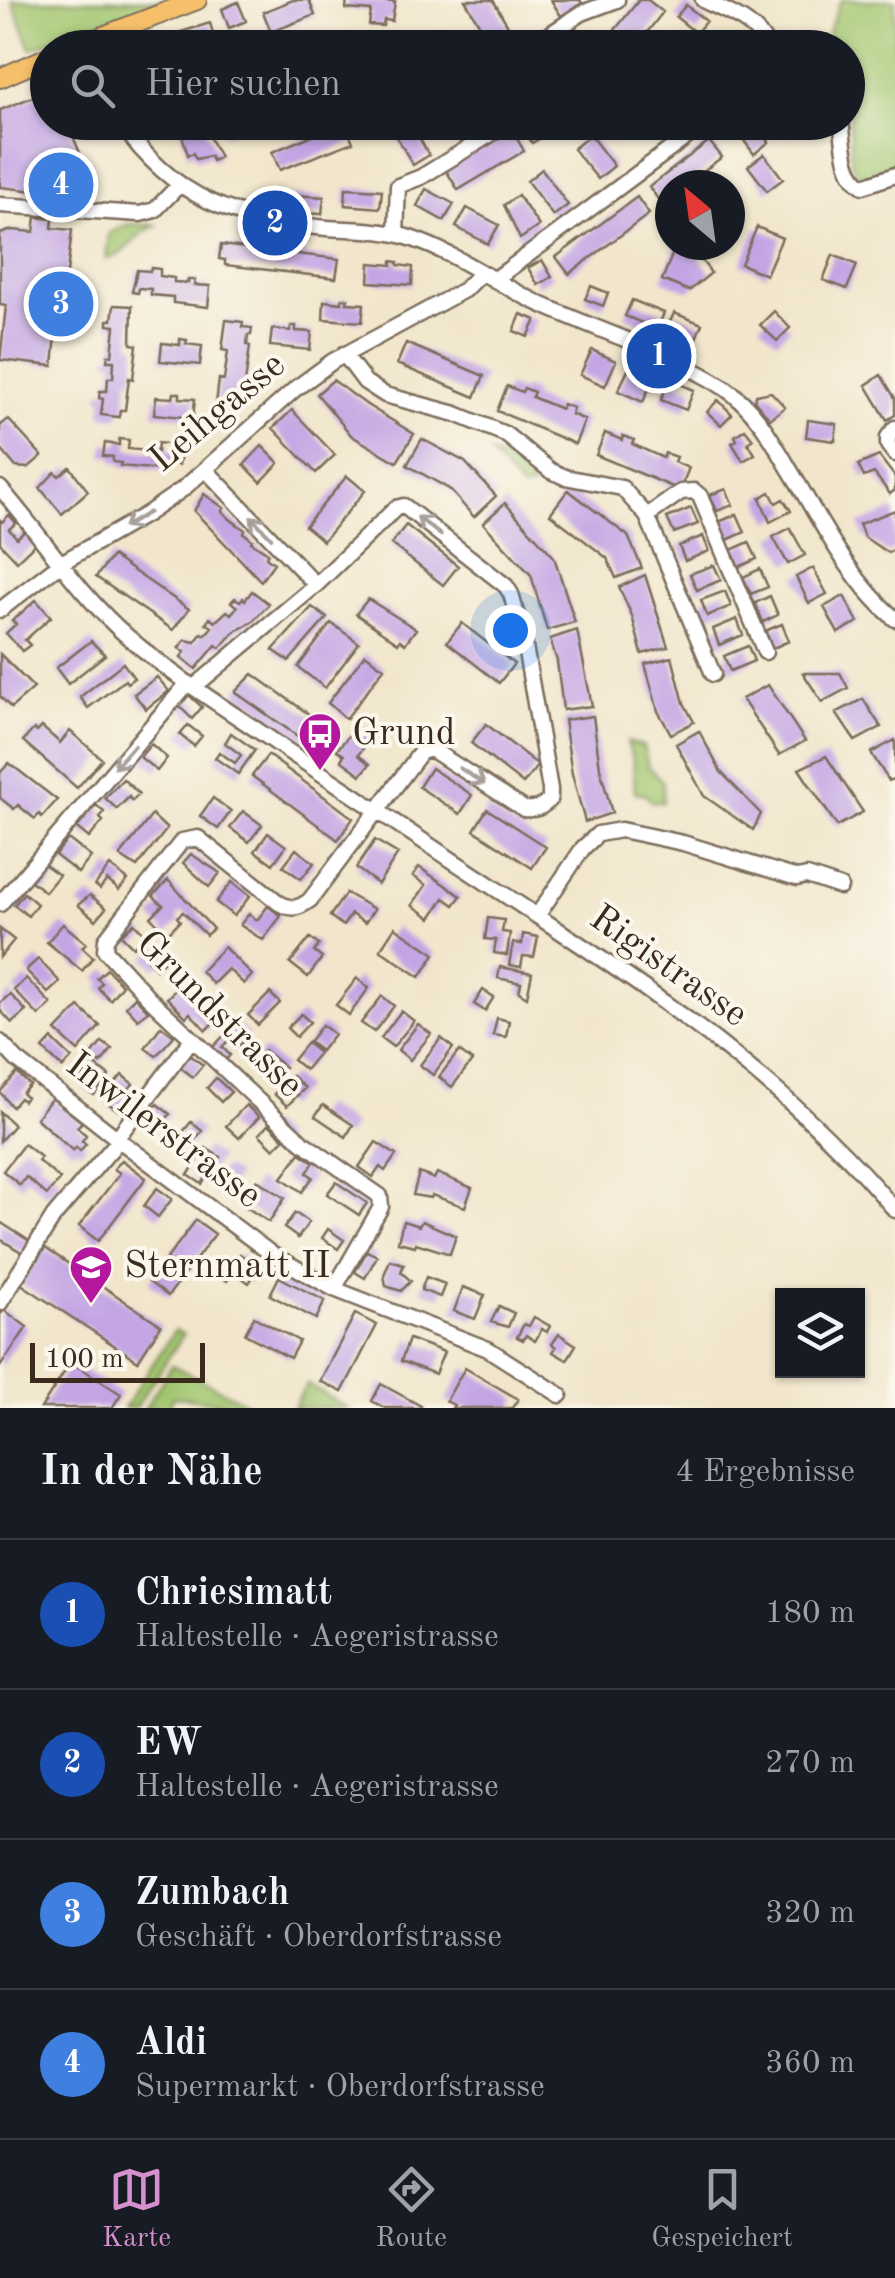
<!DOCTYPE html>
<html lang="de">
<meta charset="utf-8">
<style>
:root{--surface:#171b24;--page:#242831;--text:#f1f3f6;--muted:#9ea1a6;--line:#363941;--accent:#d690ce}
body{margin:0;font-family:"Old Standard TT",serif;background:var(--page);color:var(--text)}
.controls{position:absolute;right:30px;bottom:30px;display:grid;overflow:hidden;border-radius:0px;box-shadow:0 2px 8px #0004}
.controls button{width:90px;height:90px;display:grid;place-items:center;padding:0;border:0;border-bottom:2px solid var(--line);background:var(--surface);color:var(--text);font:50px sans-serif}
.compass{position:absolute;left:655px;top:170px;width:90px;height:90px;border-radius:50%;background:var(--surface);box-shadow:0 2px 8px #0004;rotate:331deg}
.scale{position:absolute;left:30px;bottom:25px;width:175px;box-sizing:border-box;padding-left:10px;border:5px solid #3b2a1e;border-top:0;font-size:28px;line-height:35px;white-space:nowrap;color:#3b2a1e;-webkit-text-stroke:8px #fbf7ec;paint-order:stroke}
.you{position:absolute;left:510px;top:630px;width:35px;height:35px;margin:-25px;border:8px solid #fff;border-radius:50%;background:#1a73e8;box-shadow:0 0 0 15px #1a73e833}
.badge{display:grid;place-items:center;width:65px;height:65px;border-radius:50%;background:var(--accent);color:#fff;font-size:32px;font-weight:700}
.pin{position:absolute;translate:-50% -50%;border:5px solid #fff;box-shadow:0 2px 10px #0006}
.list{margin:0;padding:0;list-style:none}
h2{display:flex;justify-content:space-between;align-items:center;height:130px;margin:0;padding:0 40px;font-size:42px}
h2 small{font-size:32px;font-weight:400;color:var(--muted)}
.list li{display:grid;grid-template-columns:65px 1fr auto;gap:30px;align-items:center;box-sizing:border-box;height:150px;padding:0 40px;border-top:2px solid var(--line)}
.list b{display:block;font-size:38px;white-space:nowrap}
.list p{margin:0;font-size:32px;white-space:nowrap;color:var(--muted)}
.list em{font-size:32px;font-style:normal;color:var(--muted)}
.icon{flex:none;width:55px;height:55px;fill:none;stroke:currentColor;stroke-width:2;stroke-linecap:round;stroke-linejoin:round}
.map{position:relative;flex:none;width:895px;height:1408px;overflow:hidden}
.search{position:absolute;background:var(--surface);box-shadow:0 2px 8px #0004;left:30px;right:30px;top:30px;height:110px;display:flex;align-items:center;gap:25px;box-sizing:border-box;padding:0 35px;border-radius:55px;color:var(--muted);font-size:38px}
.sheet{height:730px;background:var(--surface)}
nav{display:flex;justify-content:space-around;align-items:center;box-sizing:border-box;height:140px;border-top:2px solid var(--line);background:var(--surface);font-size:28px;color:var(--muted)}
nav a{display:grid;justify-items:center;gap:5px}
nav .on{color:var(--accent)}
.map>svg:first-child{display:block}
.green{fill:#a2c670;stroke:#6e7847;stroke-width:2.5}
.building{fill:#c3a5e4}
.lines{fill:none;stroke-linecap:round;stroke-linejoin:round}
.minor-casing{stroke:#7b6c5b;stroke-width:19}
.major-casing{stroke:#7b6c5b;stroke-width:22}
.minor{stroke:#fff;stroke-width:14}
.major{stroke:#f6c06b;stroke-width:18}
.oneway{stroke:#a79f9a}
.labels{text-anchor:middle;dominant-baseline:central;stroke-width:8;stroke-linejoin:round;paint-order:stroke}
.street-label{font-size:38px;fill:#3b2a1e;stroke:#fbf7ec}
.poi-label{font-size:38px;fill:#3b2a1e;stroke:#fbf7ec;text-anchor:start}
</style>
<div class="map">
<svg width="895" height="1408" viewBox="0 0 895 1408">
<rect width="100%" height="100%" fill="#fbf7ec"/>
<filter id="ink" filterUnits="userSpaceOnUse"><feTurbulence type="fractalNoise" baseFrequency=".01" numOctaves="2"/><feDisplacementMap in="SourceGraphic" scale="20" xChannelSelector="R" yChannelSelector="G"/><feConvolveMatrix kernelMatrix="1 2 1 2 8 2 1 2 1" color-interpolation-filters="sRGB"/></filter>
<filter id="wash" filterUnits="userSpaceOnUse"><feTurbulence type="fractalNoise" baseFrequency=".0048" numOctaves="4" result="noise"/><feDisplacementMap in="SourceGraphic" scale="40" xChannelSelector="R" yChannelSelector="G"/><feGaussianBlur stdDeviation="2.25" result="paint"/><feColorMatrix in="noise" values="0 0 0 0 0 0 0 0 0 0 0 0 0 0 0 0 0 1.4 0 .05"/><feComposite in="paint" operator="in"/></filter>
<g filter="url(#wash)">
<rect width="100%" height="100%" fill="#f1e6cb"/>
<path class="green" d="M12,0H164L31,49Z
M841,0H895V172L873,180L862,178L851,164L848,48L831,47L828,32Z
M128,224L158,225C135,231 129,256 106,259L109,233Z
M491,455L518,463L542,483L522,490Z
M627,742L643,746L648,766L663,782V802H652L645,794L635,792L633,761Z
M175,1330L183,1335L135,1408H124Z
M172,1365L256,1408L180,1397L172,1398L170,1408H145Z
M307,1384L348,1408H293Z"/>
<g id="blocks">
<path class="building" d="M293,0H309L315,15L271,32L263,12Z
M347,0L395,2L392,21L384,20L383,26L369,25L371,11L346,9Z
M465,0H493L518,43L510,48H493Z
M551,0H580L582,3L561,16Z
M639,0H648L663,12L635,48L614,31Z
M238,2L246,21L229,28L222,9Z
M686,5L706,21L696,33L676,17Z
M210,23L217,48L167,45L171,35Z
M42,93L48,107V122H67L90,177L75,174L86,197L0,187V110Z
M174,122H201L220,157L212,161L210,156L196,159L193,153L188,155L180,129L178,130Z
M219,122H251L224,135Z
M344,122L353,142L280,170L272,152Z
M403,122H410L429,155L413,165L392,129Z
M520,122H567L532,143Z
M730,122H755L769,142L754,154Z
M511,128L524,151L458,190L444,167Z
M590,135L614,166L598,179L573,149Z
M709,141L722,157L685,185H670V197L661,203L649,187Z
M764,154L783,179L767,191L748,166Z
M542,169L568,205L553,216L527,181Z
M346,188L382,190L380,208L345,205Z
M426,189L454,204L444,221L417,206Z
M294,195L324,197L322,214L303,213L304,206L294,205Z
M518,195L539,226L520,239L504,205Z
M637,197L649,214L569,274L556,257Z
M467,208L499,225L488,244L456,227Z
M36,217L53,219L52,228L72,230L60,334H56L53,366L0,360L6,306L0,305V234L12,230L34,232Z
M757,227L782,238L766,275L741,264Z
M221,245L339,259L336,278L225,265V260L219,259Z
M676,245H690L711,273L689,291L662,280Z
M833,255L857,265L847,289L823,280Z
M542,260L552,277L538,285L528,268Z
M392,261L398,262V265L413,267L412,285L369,282L370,263L392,265Z
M151,268L160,269V276L174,278V282L188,283V280H195L194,285L210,286L208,307L173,303V297L151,295V289L139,288L138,293L132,292L137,270L150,271Z
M591,286L608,293L603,306L585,299Z
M342,298L348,299L347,303L364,304L362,322L323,319L324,301L342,303Z
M632,300L664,313L657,329L625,316Z
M114,305L132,306L131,344L137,345L133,379L129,378L125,410H120L119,417L101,415L103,399L99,398L100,391H107L108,378H113L114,361H107L108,355H112L115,326L108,325V320H112Z
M774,311L790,328L777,341L760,325Z
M674,313L702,324L690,352L662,340Z
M521,314L536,320L528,337L514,331Z
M226,320L243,322L242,327L252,328L251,335H248L247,345L250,346L244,391H240L238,406L231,405V411L221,409L220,414L215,413L219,379L224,380L228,351L222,350Z
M291,326H296V331L312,332L310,350L270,346L272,329L290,331Z
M180,339L187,340L186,344L202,346L200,365L160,361L162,343L180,345Z
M406,343L484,376L475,397L397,364Z
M592,350L616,361L605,386L580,375Z
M630,366L654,377L643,402L618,391Z
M881,375L895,398V415L887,420L866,385Z
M333,380L367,405L414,434L397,462L352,436L317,394Z
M676,382L694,390L686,410L661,400L668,383L675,386Z
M507,386L522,392L524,388L534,392L532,397L561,409L563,404L573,408L571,414L585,420L575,444L497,411Z
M771,392L785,407L770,419L754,400L756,395Z
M174,393H180V398L195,399L193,418L154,414L156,397L173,398Z
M718,400L732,414L721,425L707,412Z
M292,410L335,455L316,473L273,428Z
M8,419L42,456L28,468L16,467L0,448V426Z
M808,420L837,424L835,441L806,437Z
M745,429L753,439L748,443L755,454L743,461L732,443L737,440L735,436Z
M605,433L622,440L623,436L634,440L632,444L663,458L665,453L676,457L674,462L689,468L680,490L596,455Z
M119,439L129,440L128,449L157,452L158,443L168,444L167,451L181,453L179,465L169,464L162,470L120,466L121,463L113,462V457L103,456L105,443L119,445Z
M422,439L465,462L496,496L474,517L449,489L407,465Z
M262,446L279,463L261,482L244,465Z
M879,456L895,477V490L890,494L874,473L864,477L858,465Z
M70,467L88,491L62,514L40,488L55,472L59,476Z
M347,476L365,491L323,541L305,526Z
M726,489L733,505L717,511L710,495Z
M568,490L628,536L642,568L616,578L607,558L550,514Z
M770,492L776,503L783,499L791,511L770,522L760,498Z
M204,494L224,508L222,511L230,519L245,530L244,533L252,540L251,542L268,553L266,557L274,563L261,581L194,511Z
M505,503L554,557L575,622L547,630L531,575L483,523Z
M691,508L698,524L674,533L667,518Z
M895,510V549L888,553L864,537L859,524Z
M737,514L745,532L727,540L719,522Z
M9,515L16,523L9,529L17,538L25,531L36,543L17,561L0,543V520L2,522Z
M406,525L458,566L443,585L391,544Z
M790,528L805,555L788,564L773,537Z
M703,536L709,551L685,561L679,546Z
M749,542L757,559L739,567L731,550Z
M112,556L189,609L173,630L96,577Z
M714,565L721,580L697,590L690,574Z
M813,568L827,594L809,603L796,577Z
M760,569L768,587L751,594L743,577Z
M645,575L668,647L642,654L632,616L619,587Z
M252,591L269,604L252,622L236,631L220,648L216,645L196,669L181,657L185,652L179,648L185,640L195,642L202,633L205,635L212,627L206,623L210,618L215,622L227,611L231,614L237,607L231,602L235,598L240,601L243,598L245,600Z
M725,591L731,606L707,616L701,600Z
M770,596L778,615L763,622L755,603Z
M844,596L858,622L838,633L824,607Z
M368,599L416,629L405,644L400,640L398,643L356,614Z
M36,600L51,617L25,640L30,645L22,651L6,633L16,624L12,621Z
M312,607L327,618L289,661L273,650Z
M737,619L743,635L719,645L713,629Z
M331,623L359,643L325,688L298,667Z
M462,623L514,664L499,683L447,642Z
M782,624L789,641L773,648L765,631Z
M577,630L592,706L563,710L557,661L550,639Z
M91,641L105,655L68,684L56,668Z
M748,646L754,661L730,671L724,656Z
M0,654L34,688L11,708L0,696Z
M365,654L384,668L346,719L328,703Z
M672,657L684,703L694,722L671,734L658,711L645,664Z
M123,663L134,678L127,683L125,680L88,708L80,697Z
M803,673H840L848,688L822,702Z
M253,674L328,728L313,747L235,692Z
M157,677L169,691L146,709L134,694Z
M768,685L805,741L779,755L742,699Z
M189,695L202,707L192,719L179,706Z
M863,699L881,727L855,741L836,713Z
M593,716L600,768L612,813L585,822L572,774L564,720Z
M486,724L538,765L523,784L471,743Z
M188,725L202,736L194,746L180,735Z
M42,727L60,743L70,731L102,759L77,788L23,741L34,729L37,732Z
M360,729L372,737L358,755L370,764L361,775L341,760L344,755L337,750L349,735L353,738Z
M699,731L721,772L761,814L753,830L704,796L676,744Z
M231,733L255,750L238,774L215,758L219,752L235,763L241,755L225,743Z
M895,740V778L889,781L871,753Z
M151,744L167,758L157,771L140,757Z
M268,755L353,818L338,840L252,776Z
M826,756L863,812L837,826L799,769Z
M9,763L57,800L42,817L39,814L35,819L18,805L14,809L0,798V773Z
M431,768L472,795L460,814L419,787Z
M123,779L139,794L132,801L129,797L117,809L105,798Z
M213,798L231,811L218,829L200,816Z
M96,805L104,812L100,818L103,821L89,838L77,828Z
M487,809L546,847L532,868L474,830Z
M243,811L262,825L249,842L230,828Z
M152,815L167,829L137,867L120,856Z
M268,833L286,846L273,864L255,851Z
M68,839L91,857L78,873L55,855Z
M375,840L398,854L378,884L356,868Z
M296,849L314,863L301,879L283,866Z
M191,854L220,873L209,887L183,863Z
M44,864L59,875L45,892L31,881Z
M110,866L128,880L119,890L107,880L100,889L95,885Z
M419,867L461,896L454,905L444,898L431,918L412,905L426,885L413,876Z
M168,880L213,929L206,935L183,912L177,917L180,921L167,934L151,917L163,905L153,896Z
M232,882L250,896L234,916L216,902Z
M24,893L37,904L28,916L14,905Z
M346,893L374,909L365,923L351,914L343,926L330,916Z
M90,895L106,908L96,920L78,905Z
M268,906L281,916L263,940L240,925L249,914L257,920Z
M488,918L504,920L502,932L510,933L507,955L494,953L496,940L485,939Z
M134,923L146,935L133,947L121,935Z
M63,924L86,943L82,947L93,957L82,971L47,942Z
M395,927L435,954L420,977L380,950Z
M0,929L14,940L0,957Z
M523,934L538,937L534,957L523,956L521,967L509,965L513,943L522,944Z
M310,938L319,945L314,952L322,958L308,977L290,963Z
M156,947L167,958L156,969L145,958Z
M224,947L252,975L244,984L228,969L213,984L201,971Z
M38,959L60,982L48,993L26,970Z
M500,967L532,973L527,997L519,992L521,983L498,978Z
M107,969L122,985L110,1000L98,988L102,983L97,978Z
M26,978L51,1004L39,1016L14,990Z
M357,978L369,988L349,1015L336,1005Z
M184,981L222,1015L206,1030L190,1013L186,1017L167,998Z
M483,990L494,997L485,1011L474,1004Z
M270,993L280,1003L258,1025L248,1015Z
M10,994L26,1011L12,1023L0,1010V1003Z
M382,996L394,1006L374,1032L361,1023Z
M135,997L148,1011L138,1019L126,1006Z
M79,1007L100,1026L78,1051L56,1031Z
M401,1011L414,1021L393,1047L381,1038Z
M301,1014L310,1022L296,1037L287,1028Z
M497,1018L509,1021L506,1037L493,1035Z
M236,1023L249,1036L239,1046L231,1038L222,1047L230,1055L226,1060L213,1047Z
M418,1024L431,1034L410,1060L398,1050Z
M322,1025L334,1034L321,1051L309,1042Z
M161,1026L174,1036L156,1056L145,1048Z
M441,1038L453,1048L433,1075L420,1065Z
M52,1039L72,1058L63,1068L43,1049Z
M102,1042L112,1049L101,1063L91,1056Z
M307,1043L319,1053L305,1070L293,1060Z
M264,1050L285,1067L268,1084L250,1064Z
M459,1051L472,1061L452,1087L439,1077Z
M190,1055L203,1065L193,1077L180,1067Z
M93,1063L109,1076L94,1095L78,1083Z
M17,1073L30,1085L22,1093L26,1097L23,1101L20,1098L12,1107L0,1092Z
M122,1075L133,1084L125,1093L130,1097L119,1111L106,1102L117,1088L114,1085Z
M292,1076L305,1088L287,1106L274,1094Z
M216,1078L231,1092L221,1102L207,1088Z
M52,1098L82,1122L77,1127L86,1135L82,1141L86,1144L80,1151L76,1147L73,1151L36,1118Z
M157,1104L170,1114L159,1128L146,1118Z
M246,1105L259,1117L239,1138L226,1126Z
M323,1105L353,1125L346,1137L315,1116Z
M0,1112L14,1125L0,1141Z
M191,1122L202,1131L187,1149L176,1140Z
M269,1124L284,1139L274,1149L259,1134Z
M376,1142L396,1155L385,1171L380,1167L373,1177L359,1167Z
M24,1144L41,1157L38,1161L60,1179L47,1195L26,1177L20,1185L3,1171Z
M206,1148L220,1157L202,1184L188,1175Z
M300,1153L314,1162L307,1173L313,1177L302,1192L282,1178Z
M122,1160L146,1178L98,1241L79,1226L120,1173L114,1169Z
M224,1167L237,1175L227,1191L213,1182Z
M419,1173L434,1179L437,1173L472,1188L465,1207L432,1195L431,1198L413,1195Z
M257,1180L285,1198L269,1222L243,1205Z
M336,1182L367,1203L359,1215L327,1194Z
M157,1188L172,1199L158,1217L144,1206Z
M295,1213L309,1222L298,1238L284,1228Z
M196,1220L215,1234L168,1296L149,1282Z
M403,1221L419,1226L422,1221L456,1236L450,1254L416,1243L415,1246L398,1242Z
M0,1222L31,1242L23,1253L0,1239Z
M328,1229L344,1240L338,1249L322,1238Z
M45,1248L161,1325L138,1361L21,1284Z
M367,1251L377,1256L365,1278L355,1272Z
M240,1254L259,1268L249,1283L233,1271L227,1281L219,1275L231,1257L236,1260Z
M390,1260L404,1264L401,1272L411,1281L401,1291L386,1286L384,1275Z
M279,1277L325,1301L316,1319L270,1295Z
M426,1277L445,1284L440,1297L421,1290Z
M463,1287L485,1295L475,1319L454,1311Z
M499,1306L514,1313L508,1327L491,1322Z
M4,1310L27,1327L0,1367V1315Z
M355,1314L377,1325L342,1392L320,1381Z
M254,1317L299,1341L290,1358L245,1334Z
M534,1317L550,1326L547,1332L542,1329L535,1341L526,1335L523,1340L517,1337L524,1324L529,1326Z
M559,1334L576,1345L567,1360L553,1352L556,1347L552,1344Z
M409,1339L444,1352L435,1374L401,1361Z
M71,1362L121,1394L112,1408H41Z
M465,1368L518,1399L512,1408H452L454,1405L446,1401Z
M381,1384L421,1406L420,1408H385L372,1401Z"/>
</g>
</g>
<g filter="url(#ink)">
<use href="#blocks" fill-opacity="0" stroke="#7b6c5b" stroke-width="2.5"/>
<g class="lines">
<g class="minor-casing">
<path id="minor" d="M703,0C728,13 756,21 768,48
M529,48L582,13L617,0
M797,48H819
M120,122C175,201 236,220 327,228C354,230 384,229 410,238C456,253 495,283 538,303C599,331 668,352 725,388C755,408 773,441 790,470C821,521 849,580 895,619
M841,122C845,145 843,172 863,186L895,175
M0,205L140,214L155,210L180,184
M396,234L398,186L421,177L509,123
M494,280L707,122
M344,354L365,382L385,395L456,414L505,434L551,471L565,477L622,488L647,516L713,674
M895,428L888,437V445L895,454
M205,469L316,585
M0,488C43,537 78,594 128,637C175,678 230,711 282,747C365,803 450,859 534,914C666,1000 794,1089 895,1210
M647,516L681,492L694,491L700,496L765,652
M0,610L61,563L147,514L183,489L295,389L333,361L464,290L481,273
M194,687L316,585L396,508L404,506L506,586L511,594L524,641L550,789V799C542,808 535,810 524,809L431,749L421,752L310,900C298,909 292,910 279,903L198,838L182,841L106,939L105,950L149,998L302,1142L380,1196L381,1207L334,1289
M0,904L188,683
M537,916L583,848L598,834L621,830L683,843L797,878L807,876L840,887
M0,1042L17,1060L119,1140L273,1255L334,1289L488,1349L560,1395
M117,1138L192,1039
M0,1303L54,1216L119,1140"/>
</g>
<g class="major-casing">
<path id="major" d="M72,48L197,0
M0,78L48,57"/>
</g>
<use href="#minor" class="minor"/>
<use href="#major" class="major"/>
</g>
<defs><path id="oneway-shaft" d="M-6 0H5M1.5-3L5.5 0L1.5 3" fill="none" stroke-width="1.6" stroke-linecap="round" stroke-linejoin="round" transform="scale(2.5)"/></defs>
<g class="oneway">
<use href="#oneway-shaft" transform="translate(136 520) rotate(149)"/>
<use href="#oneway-shaft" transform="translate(429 526) rotate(-142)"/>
<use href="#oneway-shaft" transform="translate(261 527) rotate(-134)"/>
<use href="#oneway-shaft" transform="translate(124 757) rotate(131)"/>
<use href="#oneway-shaft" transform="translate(472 776) rotate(33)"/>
</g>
</g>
<defs>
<g id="bus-pin" transform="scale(2.25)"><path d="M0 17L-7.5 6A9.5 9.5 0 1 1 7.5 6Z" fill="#b5179e" stroke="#fbf7ec"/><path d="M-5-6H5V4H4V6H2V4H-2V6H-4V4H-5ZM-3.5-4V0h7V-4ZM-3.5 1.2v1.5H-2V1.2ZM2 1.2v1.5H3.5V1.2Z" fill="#fff"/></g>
<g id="school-pin" transform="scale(2.25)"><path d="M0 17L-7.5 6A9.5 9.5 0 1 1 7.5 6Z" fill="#b5179e" stroke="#fbf7ec"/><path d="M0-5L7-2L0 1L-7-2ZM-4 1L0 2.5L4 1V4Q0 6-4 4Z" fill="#fff"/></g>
</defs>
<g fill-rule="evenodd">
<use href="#bus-pin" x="320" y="734"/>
<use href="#school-pin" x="91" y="1267"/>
</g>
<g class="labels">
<g class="street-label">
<text transform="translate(218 413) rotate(-40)">Leihgasse</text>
<text transform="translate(668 967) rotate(35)">Rigistrasse</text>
<text transform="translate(219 1015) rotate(45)">Grundstrasse</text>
<text transform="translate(163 1131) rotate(37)">Inwilerstrasse</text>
</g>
<g class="poi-label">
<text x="352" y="734">Grund</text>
<text x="124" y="1267">Sternmatt II</text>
</g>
</g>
</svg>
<div class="controls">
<button><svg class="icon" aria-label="layers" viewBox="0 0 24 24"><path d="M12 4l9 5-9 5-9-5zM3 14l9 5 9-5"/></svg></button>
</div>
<svg class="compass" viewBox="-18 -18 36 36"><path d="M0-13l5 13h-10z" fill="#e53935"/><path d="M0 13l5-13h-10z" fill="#9ea1a6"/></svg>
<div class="scale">100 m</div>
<div class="you"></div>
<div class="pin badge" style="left:659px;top:356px;background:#1a4fb4">1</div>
<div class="pin badge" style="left:275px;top:223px;background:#1a4fb4">2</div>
<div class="pin badge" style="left:61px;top:304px;background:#3f7fe0">3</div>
<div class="pin badge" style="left:61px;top:185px;background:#3f7fe0">4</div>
<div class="search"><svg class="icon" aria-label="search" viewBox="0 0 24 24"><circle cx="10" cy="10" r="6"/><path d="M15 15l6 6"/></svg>Hier suchen</div>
</div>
<section class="sheet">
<h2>In der Nähe<small>4 Ergebnisse</small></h2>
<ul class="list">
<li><span class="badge" style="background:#1a4fb4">1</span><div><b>Chriesimatt</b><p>Haltestelle · Aegeristrasse</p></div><em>180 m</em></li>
<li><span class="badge" style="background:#1a4fb4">2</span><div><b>EW</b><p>Haltestelle · Aegeristrasse</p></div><em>270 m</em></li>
<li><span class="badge" style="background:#3f7fe0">3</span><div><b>Zumbach</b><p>Geschäft · Oberdorfstrasse</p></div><em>320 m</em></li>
<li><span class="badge" style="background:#3f7fe0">4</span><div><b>Aldi</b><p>Supermarkt · Oberdorfstrasse</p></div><em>360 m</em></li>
</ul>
</section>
<nav>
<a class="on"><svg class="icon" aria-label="map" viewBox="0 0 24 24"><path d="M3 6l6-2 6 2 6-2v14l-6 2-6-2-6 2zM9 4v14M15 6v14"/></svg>Karte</a>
<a><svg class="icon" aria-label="directions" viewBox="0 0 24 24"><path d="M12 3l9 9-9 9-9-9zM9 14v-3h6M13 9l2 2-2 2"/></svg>Route</a>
<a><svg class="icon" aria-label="saved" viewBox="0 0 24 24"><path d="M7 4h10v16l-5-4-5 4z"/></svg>Gespeichert</a>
</nav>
